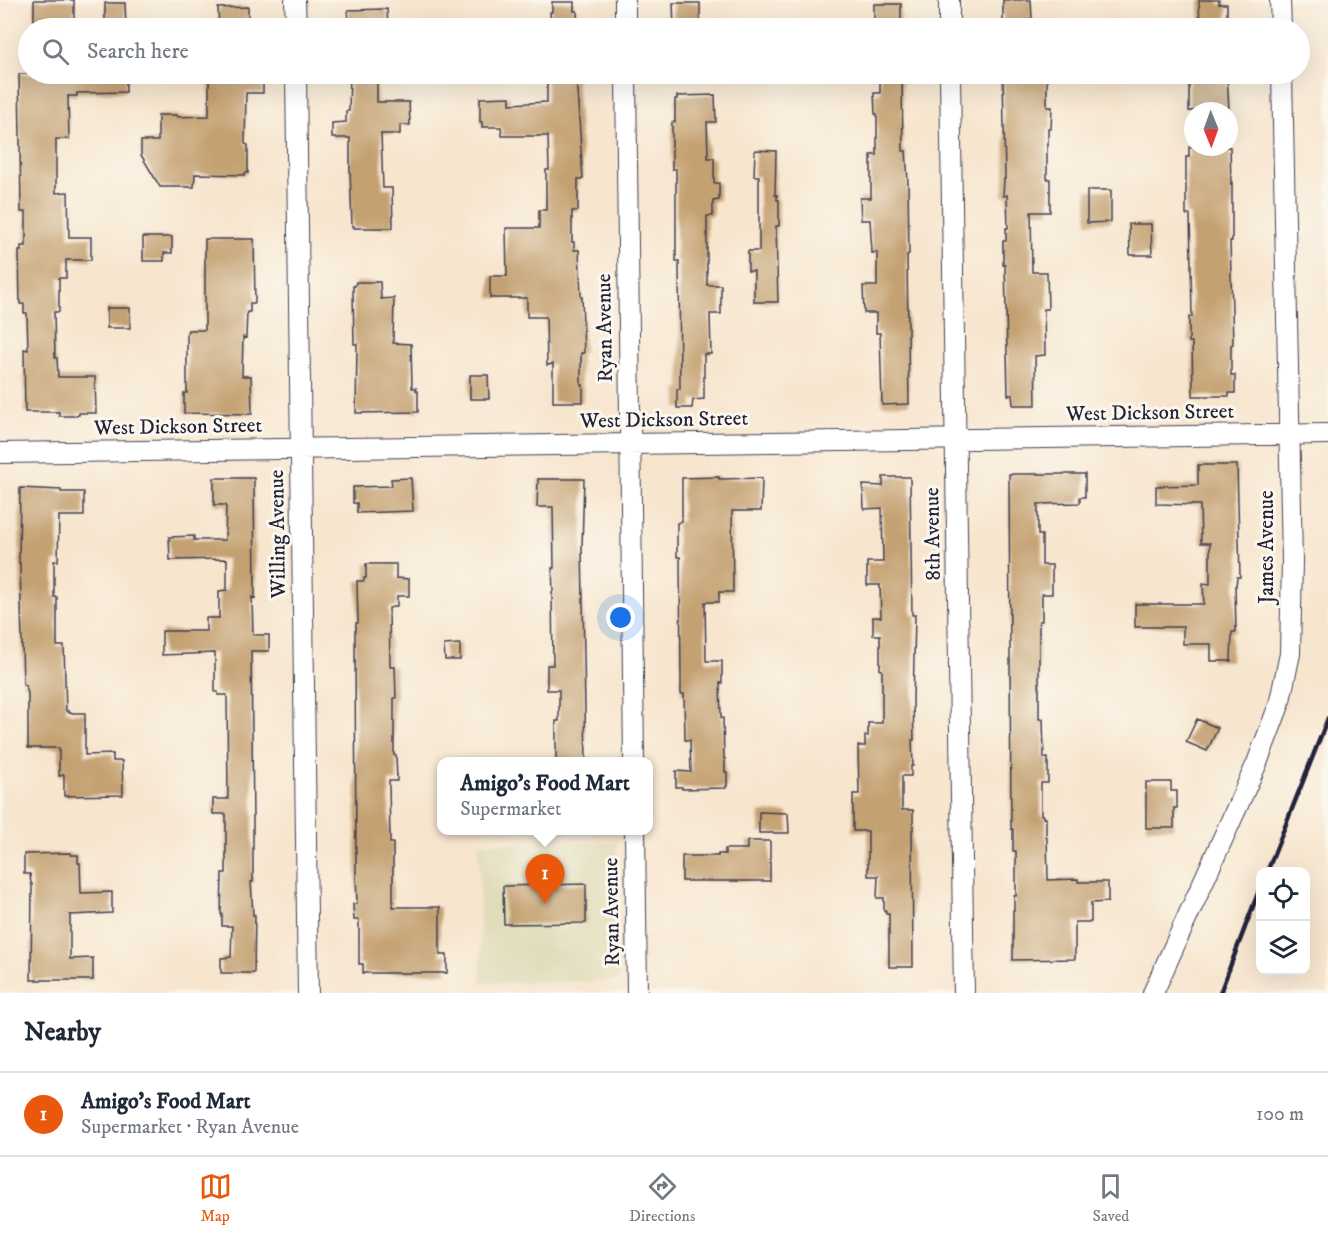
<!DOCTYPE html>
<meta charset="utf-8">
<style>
:root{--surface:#fff;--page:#f2f2f3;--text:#1f2937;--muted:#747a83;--line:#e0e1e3;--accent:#ea580c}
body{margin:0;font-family:"IM FELL DW Pica",serif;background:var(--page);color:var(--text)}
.controls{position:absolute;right:18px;bottom:18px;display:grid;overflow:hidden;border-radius:12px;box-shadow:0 6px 24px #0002}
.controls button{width:54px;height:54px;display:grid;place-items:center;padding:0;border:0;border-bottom:2px solid var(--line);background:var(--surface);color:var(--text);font:30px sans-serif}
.compass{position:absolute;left:1184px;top:102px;width:54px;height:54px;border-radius:50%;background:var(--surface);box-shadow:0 6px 24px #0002;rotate:179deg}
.you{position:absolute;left:621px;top:618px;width:21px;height:21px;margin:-15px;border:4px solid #fff;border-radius:50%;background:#1a73e8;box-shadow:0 0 0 9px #1a73e833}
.badge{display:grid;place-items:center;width:39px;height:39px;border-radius:50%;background:var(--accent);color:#fff;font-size:20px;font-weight:700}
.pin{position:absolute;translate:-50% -50px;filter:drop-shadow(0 2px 3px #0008)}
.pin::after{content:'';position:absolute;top:32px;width:21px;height:18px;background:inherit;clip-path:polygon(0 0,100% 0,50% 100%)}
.popup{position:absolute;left:437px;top:757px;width:216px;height:78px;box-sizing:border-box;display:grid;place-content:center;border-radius:12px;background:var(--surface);filter:drop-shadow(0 2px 4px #0005);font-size:20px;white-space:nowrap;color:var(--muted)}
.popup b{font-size:22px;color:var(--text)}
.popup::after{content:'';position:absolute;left:50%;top:100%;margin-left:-12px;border:12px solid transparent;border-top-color:var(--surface)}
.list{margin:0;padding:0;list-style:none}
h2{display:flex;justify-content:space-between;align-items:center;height:78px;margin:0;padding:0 24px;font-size:26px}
h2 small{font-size:20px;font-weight:400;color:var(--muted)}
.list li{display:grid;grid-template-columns:39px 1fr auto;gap:18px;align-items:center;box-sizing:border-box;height:84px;padding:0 24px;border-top:2px solid var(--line)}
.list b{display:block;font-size:22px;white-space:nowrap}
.list p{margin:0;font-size:20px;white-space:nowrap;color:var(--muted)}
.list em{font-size:20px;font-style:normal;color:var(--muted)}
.icon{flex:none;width:33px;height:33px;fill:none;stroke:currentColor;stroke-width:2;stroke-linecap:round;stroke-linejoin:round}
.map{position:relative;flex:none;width:1328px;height:993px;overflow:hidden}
.search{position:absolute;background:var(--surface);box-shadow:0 6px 24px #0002;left:18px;right:18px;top:18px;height:66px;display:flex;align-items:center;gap:15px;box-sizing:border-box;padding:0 21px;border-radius:33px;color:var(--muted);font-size:22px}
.sheet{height:162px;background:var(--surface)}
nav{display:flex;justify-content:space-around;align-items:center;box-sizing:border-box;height:84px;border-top:2px solid var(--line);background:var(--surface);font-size:16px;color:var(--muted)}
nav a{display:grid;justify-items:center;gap:3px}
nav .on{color:var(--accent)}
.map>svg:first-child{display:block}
.built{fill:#e1dcba}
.building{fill:#c4a172}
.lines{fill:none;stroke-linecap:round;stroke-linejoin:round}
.street-casing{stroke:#423f51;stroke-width:22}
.street{stroke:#fff;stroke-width:20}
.rail{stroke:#22223b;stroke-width:4.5}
.labels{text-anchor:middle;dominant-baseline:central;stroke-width:6;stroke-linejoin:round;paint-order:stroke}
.street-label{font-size:21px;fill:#22223b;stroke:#fbf7ec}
</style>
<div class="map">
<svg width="1328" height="993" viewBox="0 0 1328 993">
<rect width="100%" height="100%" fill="#fbf7ec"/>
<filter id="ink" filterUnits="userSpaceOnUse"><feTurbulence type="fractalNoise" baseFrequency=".0167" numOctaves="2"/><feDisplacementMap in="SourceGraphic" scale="12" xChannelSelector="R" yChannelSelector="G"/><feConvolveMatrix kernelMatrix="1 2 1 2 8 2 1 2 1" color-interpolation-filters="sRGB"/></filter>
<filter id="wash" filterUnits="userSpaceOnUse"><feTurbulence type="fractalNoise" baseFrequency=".008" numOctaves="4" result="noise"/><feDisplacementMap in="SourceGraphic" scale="24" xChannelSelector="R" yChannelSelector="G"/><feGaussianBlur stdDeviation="1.35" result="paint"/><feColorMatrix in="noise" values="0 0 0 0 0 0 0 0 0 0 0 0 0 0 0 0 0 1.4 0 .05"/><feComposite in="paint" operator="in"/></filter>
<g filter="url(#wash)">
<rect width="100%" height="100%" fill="#f7e5ce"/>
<path class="built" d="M617,842L619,981L481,983L479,843Z"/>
<g id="blocks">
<path class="building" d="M34,0H74V28H34Z
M1003,0H1031L1032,19H1029L1030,28H1009V26H1003Z
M1199,0H1219V4H1227V28H1200Z
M552,2H574V11H577L578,28H551L550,12H552Z
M105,3H125L126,28H105Z
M673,3H700V28H674Z
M874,4H901V28H874Z
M248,7V28H219L218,8Z
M387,9L388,28H349L348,10Z
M19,74H126V92L77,93V96H68L69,139H56V193L68,192L69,237H91V260H66V278H59V312H54L55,358H57L58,377H95L96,413H79V415L76,416H59V412H25L24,349L28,350L27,313H24V304H20L19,251H21V246H26V212H21Z
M209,74H263V93H246L245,144L248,145V173H245V175L195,174L194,187H160L141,155V141H158V115H177V117L209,116Z
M350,74H377V102H409L410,125H400V134H381L383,188H392L393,228H354V226H352L350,169V138H332V123L346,122V111H349Z
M547,74H576L583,179H578V211H572V242H574V250H579L581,297H582L584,353H581V385H583V402H553V364L547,365L546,317H527V298H490V276H507L506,228H539V210H546V170H549L548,136H502L501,127H482V122H480V98L510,97V104L547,102Z
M880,74H902L903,151H906L908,182L909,254L907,255L909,404L882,405L880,333H876V313H864L863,286H877V252L872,253L870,220H861L860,198H871V155H877V114H875L874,93H880Z
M1003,74H1047V107H1052L1051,129H1048V146H1047V179H1050V212H1031L1032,272H1047L1048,309H1044L1045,355L1035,356L1036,405H1013L1012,395H1008L1005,265H1003V241H1006V228H1008L1007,195L1003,196L1004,179H1005Z
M1189,74H1227L1229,111H1189Z
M715,95L716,122H707L708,158H714V183H719V200L713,201V216H707V285H721V314H710L711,354H704V399L693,400L692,408H677V389H680L679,261H676V169H672V122H675V99H677V96Z
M1189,147H1230L1231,184L1232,183V241H1230L1233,344L1231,345V375H1235V393H1229V396H1193L1192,342H1189V317H1192L1190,215H1186V157H1189Z
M755,150L776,151L775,195H777V200H779V226H776L778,302H754V271H748V251H759V176H754Z
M1087,190H1111V222L1087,223Z
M1129,224H1151L1152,255H1130Z
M143,237H172V253H164V261H143Z
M205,239H254L255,303H250V312H247L246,338L243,337L242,376H251L252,414L184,413V393H187V333L188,330H205Z
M356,282H380L381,299L394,298L393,343L411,344L412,388H416V391H418V412L356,413L357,344H354L353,292V286H355Z
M107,308H130V328H107Z
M470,375H488L489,399H470Z
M1198,465H1237L1240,577H1237L1236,586H1235L1236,632H1232L1231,661H1211V644H1183V627H1135V604H1204L1203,583L1210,584V543H1201L1200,505L1156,504V486L1198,485Z
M1009,474H1085V497H1080V503L1038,504V535H1042V565H1052V594H1042V621H1039V719H1043L1044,758H1048V783H1041V815H1043V818H1046V837H1047L1048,880L1078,879V882H1108V902L1091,903V922H1075V959L1013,960V910H1014V896H1016V851H1013V829H1011Z
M719,477V479L762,478L761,511H732L733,592H719V602H705L706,661H722V683H720L721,718H723L724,759H725V772H727V786H726V788L682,789V787H676V771L691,772L690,740H685L684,694H681V682L680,557H677V523L682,521V478Z
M883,477H910L912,615H915L913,702L914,740H912L913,766H911V776H902V810H913V830H912L913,967H889V914H886V911H884V898H877L878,876H868V831H853V794H859L858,746H865V736H868V723H882V670H880V635H873V617H881L880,585H867V562H883L882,508L864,509L863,485L883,486Z
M214,478H254L255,598L252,597L253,635H269V651H251L253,820V882H251L253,915H255L254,973H221V958L231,957L232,926H222V914H221L222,873H226V814H213V799H228L227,695H218V692H215V653L162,655V631H206V618H219V591L227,590V559L170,560L169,537L194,536V540H225L226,505H214Z
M411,478L413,511L357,513V503H353V487L392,486L391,479Z
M538,479H584L582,547L586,762H556V721H559V690H547V665H553L552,592L553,591L552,568H554L553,507H537Z
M20,488L61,490V492H84V516H59L58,561H54V597H57V646H64L66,711H69V713H85V755L113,754V761H122L123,795L64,796V775L59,776V748H28V694L26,685H23L20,563H19Z
M366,564H396V578L409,579V596H397V606L389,608L390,667H395L396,698H394V755H396L397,781H389L390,843H393V907H440V955H447V973H363V964H359V920H354L353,904H357L356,872L355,631H356V623H358L357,581H364V578H366Z
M460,644V660H445L444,645Z
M1197,719L1218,728L1207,751L1186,742Z
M1146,782H1171V791H1177V808H1174V828H1146Z
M759,812L788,813L789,833H759Z
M747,841H770V881H682V856H718V854H725V849H747Z
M71,853V855H78V863H80L81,893L112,892V913L70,915V959L93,958V980H31L32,884H31L30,874H24V854Z
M586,884V923L504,924L503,886Z"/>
</g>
</g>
<g filter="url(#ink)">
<use href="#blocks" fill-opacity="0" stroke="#423f51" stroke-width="1.5"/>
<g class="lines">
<g class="street-casing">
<path id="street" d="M295,0L296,28
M625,0V28
M949,0V28
M1280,0L1281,28
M296,74L308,993
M626,74L634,762
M950,74L964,993
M0,453L1328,434
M635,830L637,993
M1153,993L1257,763L1279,705L1290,654L1292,561L1282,74"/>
</g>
<use href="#street" class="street"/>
<path class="rail" d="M1267,872L1328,718
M1220,993L1260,888"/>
</g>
</g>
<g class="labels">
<g class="street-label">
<text transform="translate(605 328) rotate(-91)">Ryan Avenue</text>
<text transform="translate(1150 413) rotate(-1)">West Dickson Street</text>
<text transform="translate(664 420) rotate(-1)">West Dickson Street</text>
<text transform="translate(178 427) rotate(-1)">West Dickson Street</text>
<text transform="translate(278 534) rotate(-91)">Willing Avenue</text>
<text transform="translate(933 534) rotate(-91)">8th Avenue</text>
<text transform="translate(1267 547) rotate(-90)">James Avenue</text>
<text transform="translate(612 912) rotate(-91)">Ryan Avenue</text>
</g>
</g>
</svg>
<div class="controls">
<button><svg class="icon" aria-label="locate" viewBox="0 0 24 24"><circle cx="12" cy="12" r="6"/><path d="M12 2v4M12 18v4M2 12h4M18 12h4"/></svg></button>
<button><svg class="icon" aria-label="layers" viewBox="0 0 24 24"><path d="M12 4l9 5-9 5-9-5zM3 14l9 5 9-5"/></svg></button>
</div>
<svg class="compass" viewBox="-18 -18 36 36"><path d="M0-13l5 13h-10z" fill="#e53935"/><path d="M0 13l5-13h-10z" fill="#747a83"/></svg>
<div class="you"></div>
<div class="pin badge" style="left:545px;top:904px">1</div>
<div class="popup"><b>Amigo's Food Mart</b>Supermarket</div>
<div class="search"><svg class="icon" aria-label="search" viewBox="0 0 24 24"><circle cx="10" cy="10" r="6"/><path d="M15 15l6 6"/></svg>Search here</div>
</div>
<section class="sheet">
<h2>Nearby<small></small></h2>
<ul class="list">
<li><span class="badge">1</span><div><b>Amigo's Food Mart</b><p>Supermarket · Ryan Avenue</p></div><em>100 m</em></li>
</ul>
</section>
<nav>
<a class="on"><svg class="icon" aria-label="map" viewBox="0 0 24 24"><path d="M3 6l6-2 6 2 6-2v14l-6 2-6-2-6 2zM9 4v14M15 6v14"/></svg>Map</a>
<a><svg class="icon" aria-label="directions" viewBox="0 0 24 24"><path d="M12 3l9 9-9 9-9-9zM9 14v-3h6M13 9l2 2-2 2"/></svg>Directions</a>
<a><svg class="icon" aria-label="saved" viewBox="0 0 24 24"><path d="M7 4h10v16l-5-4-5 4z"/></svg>Saved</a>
</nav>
